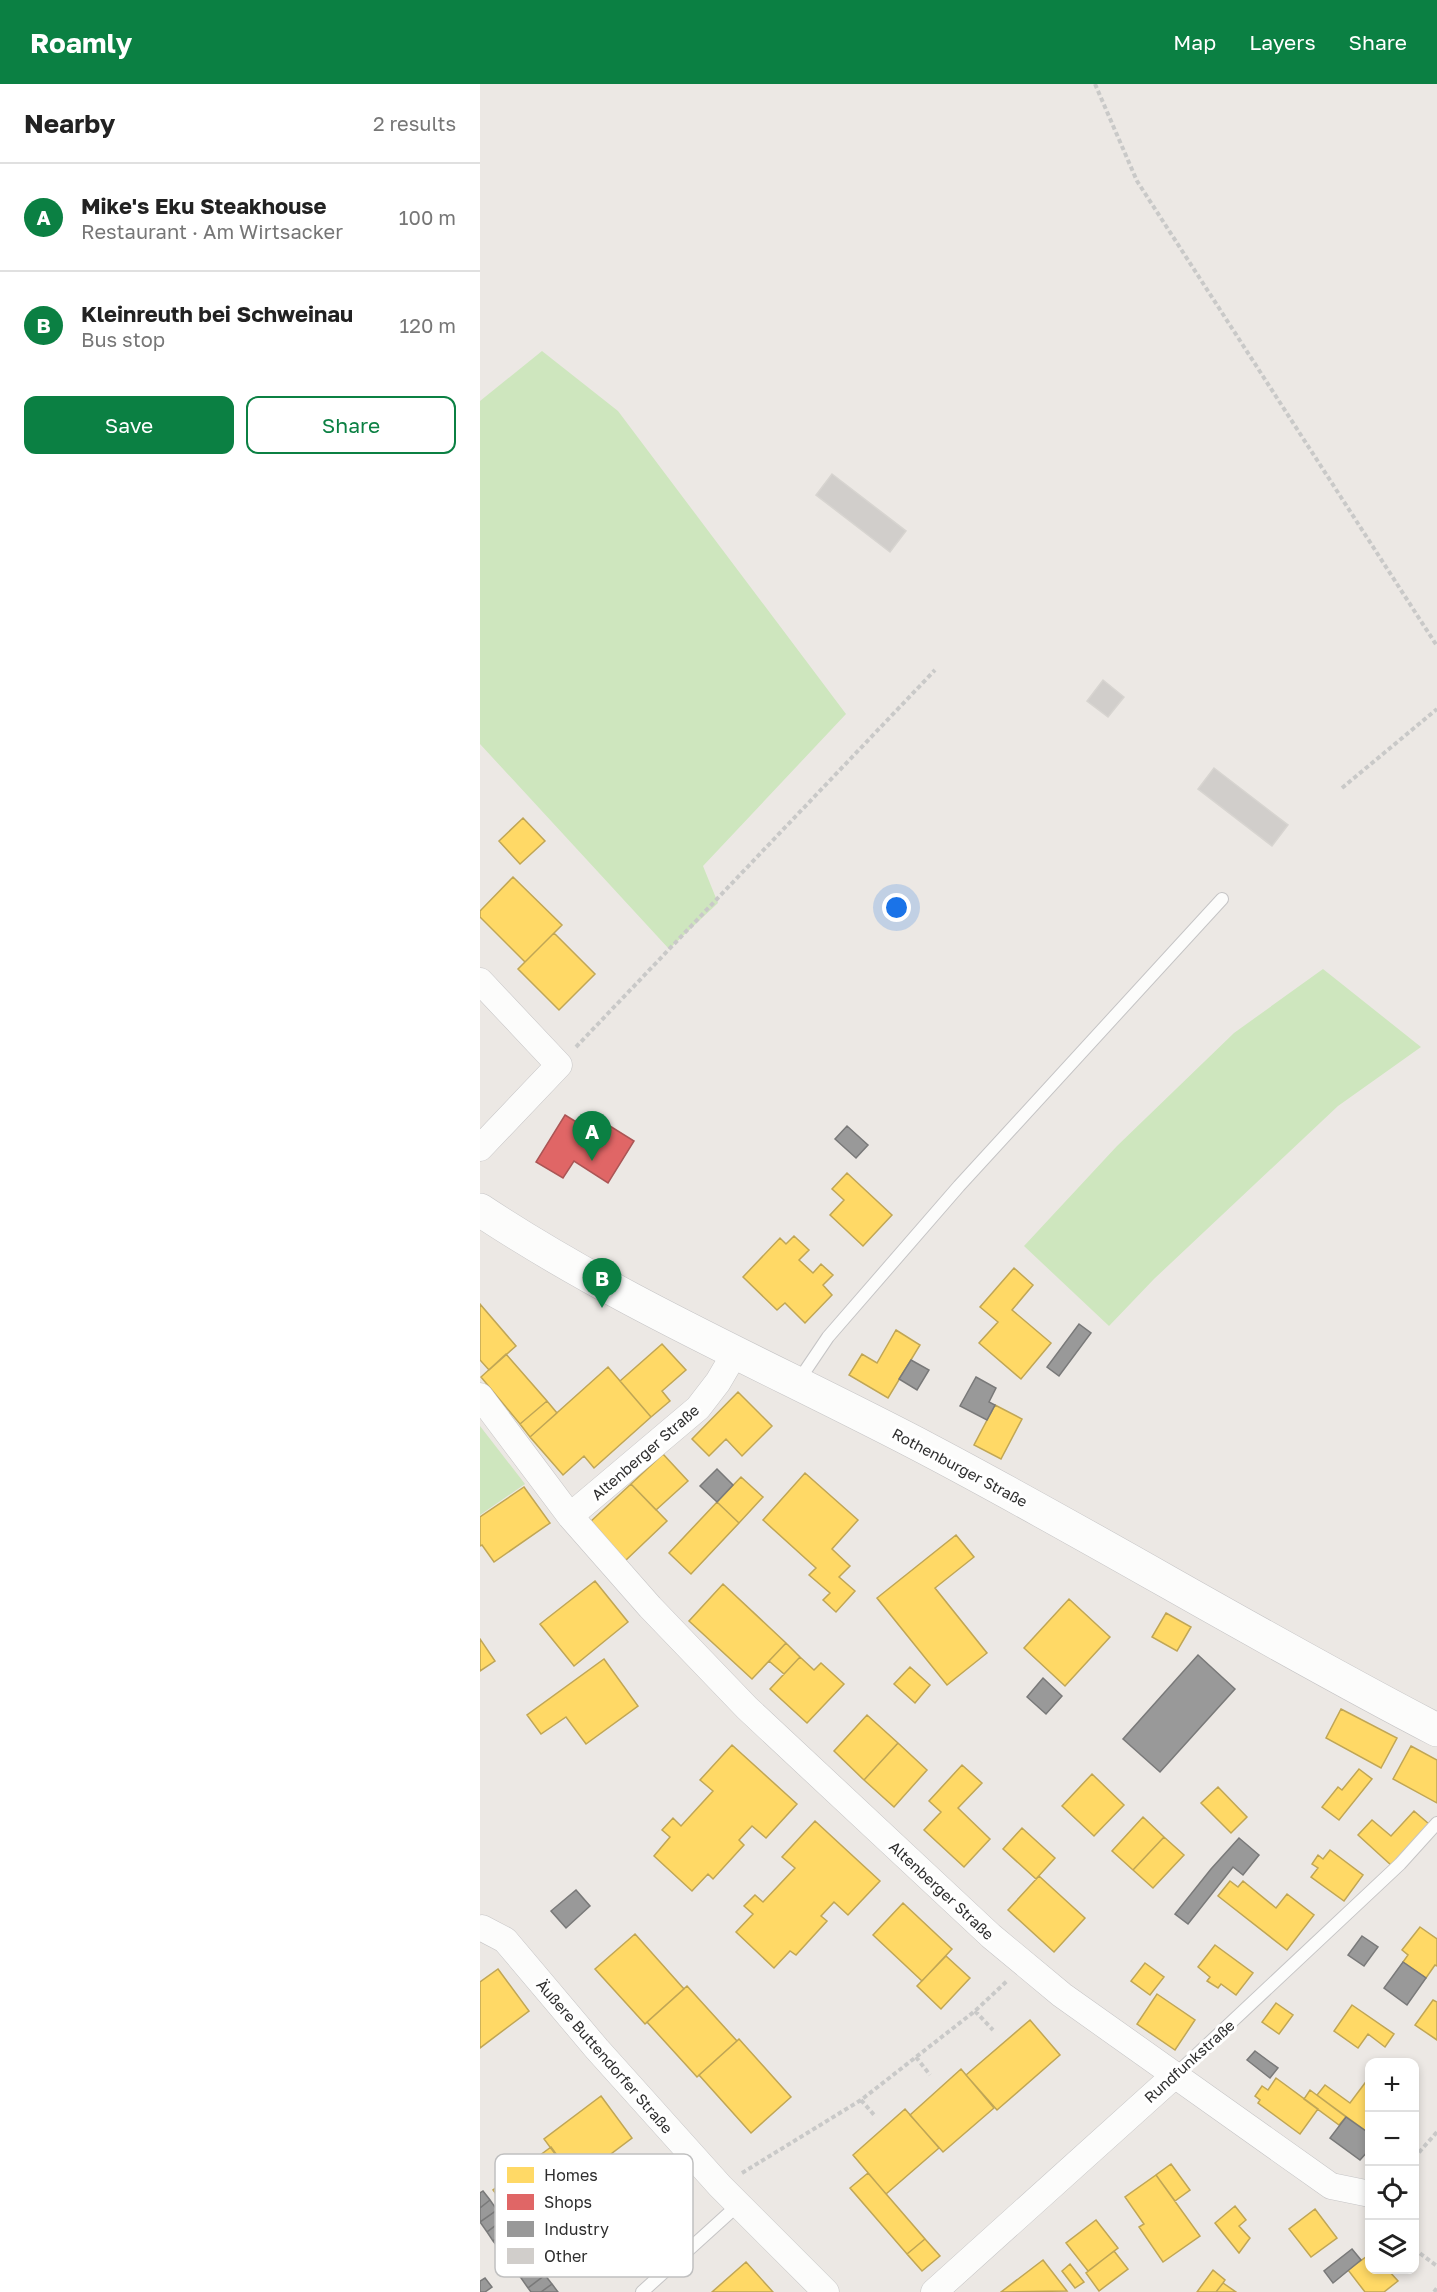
<!DOCTYPE html>
<meta charset="utf-8">
<style>
:root{--surface:#fff;--page:#f2f2f2;--text:#222;--muted:#767676;--line:#e0e0e0;--accent:#0b8043}
body{margin:0;font-family:"Golos Text",sans-serif;background:var(--page);color:var(--text)}
.controls{position:absolute;right:18px;bottom:18px;display:grid;overflow:hidden;border-radius:12px;box-shadow:0 3px 9px #0003}
.controls button{width:54px;height:54px;display:grid;place-items:center;padding:0;border:0;border-bottom:2px solid var(--line);background:var(--surface);color:var(--text);font:30px sans-serif}
.you{position:absolute;left:417px;top:824px;width:21px;height:21px;margin:-15px;border:4px solid #fff;border-radius:50%;background:#1a73e8;box-shadow:0 0 0 9px #1a73e833}
.badge{display:grid;place-items:center;width:39px;height:39px;border-radius:50%;background:var(--accent);color:#fff;font-size:20px;font-weight:700}
.pin{position:absolute;translate:-50% -50px;filter:drop-shadow(0 2px 3px #0008)}
.pin::after{content:'';position:absolute;top:32px;width:21px;height:18px;background:inherit;clip-path:polygon(0 0,100% 0,50% 100%)}
.list{margin:0;padding:0;list-style:none}
h2{display:flex;justify-content:space-between;align-items:center;height:78px;margin:0;padding:0 24px;font-size:26px}
h2 small{font-size:20px;font-weight:400;color:var(--muted)}
.list li{display:grid;grid-template-columns:39px 1fr auto;gap:18px;align-items:center;box-sizing:border-box;height:108px;padding:0 24px;border-top:2px solid var(--line)}
.list b{display:block;font-size:22px;white-space:nowrap}
.list p{margin:0;font-size:20px;white-space:nowrap;color:var(--muted)}
.list em{font-size:20px;font-style:normal;color:var(--muted)}
.actions{display:flex;gap:12px;padding:18px 24px}
.actions a{flex:1;padding:14px 0;border:2px solid var(--accent);border-radius:12px;text-align:center;font-size:21px;color:var(--accent)}
.actions .main{background:var(--accent);color:#fff}
.icon{flex:none;width:33px;height:33px;fill:none;stroke:currentColor;stroke-width:2;stroke-linecap:round;stroke-linejoin:round}
.map{position:relative;flex:none;width:957px;height:2208px;overflow:hidden}
header{display:flex;align-items:center;gap:36px;box-sizing:border-box;height:84px;padding:0 30px;background:var(--accent);color:#fff}
header strong{font-size:28px}
nav{display:flex;gap:33px;margin-inline-start:auto;font-size:21px}
main{display:flex}
aside{flex:1;background:var(--surface)}
.map>svg:first-child{display:block}
.green{fill:#cee6be}
.homes{fill:#ffd966;stroke:#c0a655;stroke-width:1.5}
.shops{fill:#e06666;stroke:#ab5555;stroke-width:1.5}
.industry{fill:#999;stroke:#797979;stroke-width:1.5}
.building{fill:#d1cecb;stroke:#d7d4d0;stroke-width:1.5}
.lines{fill:none;stroke-linecap:round;stroke-linejoin:round}
.service-casing{stroke:#c5c4c5;stroke-width:14}
.minor-casing{stroke:#c5c4c5;stroke-width:27}
.secondary-casing{stroke:#c5c4c5;stroke-width:34}
.path{stroke:#c9c9c8;stroke-width:4;stroke-dasharray:4.5 3;stroke-linecap:butt}
.service{stroke:#fcfcfb;stroke-width:12}
.minor{stroke:#fcfcfb;stroke-width:26}
.secondary{stroke:#fcfcfb;stroke-width:33}
.labels{text-anchor:middle;dominant-baseline:central;stroke-width:6;stroke-linejoin:round;paint-order:stroke}
.street-label{font-size:15px;fill:#2e2e2e;stroke:#fff}
.key{fill:#fff;stroke:#c0c0c0;stroke-width:1.5}
.key-label{font-size:16px;fill:#2e2e2e}
</style>
<header>
<strong>Roamly</strong>
<nav><a>Map</a><a>Layers</a><a>Share</a></nav>
</header>
<main>
<aside>
<h2>Nearby<small>2 results</small></h2>
<ul class="list">
<li><span class="badge">A</span><div><b>Mike's Eku Steakhouse</b><p>Restaurant · Am Wirtsacker</p></div><em>100 m</em></li>
<li><span class="badge">B</span><div><b>Kleinreuth bei Schweinau</b><p>Bus stop</p></div><em>120 m</em></li>
</ul>
<div class="actions"><a class="main">Save</a><a>Share</a></div>
</aside>
<div class="map">
<svg width="957" height="2208" viewBox="0 0 957 2208">
<rect width="100%" height="100%" fill="#ece8e4"/>
<path class="green" d="M62,267L138,327L366,630L223,782L238,819L189,865L0,660V317Z
M843,885L941,963L858,1022L674,1195L629,1242L544,1162L637,1062L754,949Z
M0,1342L45,1400L0,1431Z"/>
<path class="homes" d="M43,734L65,757L40,780L19,757Z
M33,793L82,841L45,878L0,833V827Z
M74,849L115,890L79,926L38,885Z
M367,1089L412,1131L383,1162L350,1131L364,1116L352,1105Z
M314,1152L329,1166L319,1176L333,1189L341,1180L353,1191L343,1201L352,1211L325,1239L305,1219L297,1226L263,1193L300,1154L306,1160Z
M534,1184L553,1201L532,1226L571,1259L541,1295L499,1259L518,1238L500,1223Z
M0,1220L36,1262L9,1286L0,1276Z
M416,1246L440,1261L408,1314L369,1291L382,1270L397,1279Z
M182,1260L206,1286L182,1307L190,1317L171,1333L140,1297Z
M26,1270L67,1317L40,1340L1,1293Z
M128,1283L171,1333L114,1384L104,1372L83,1391L50,1353Z
M258,1308L292,1342L262,1372L246,1355L229,1372L212,1355Z
M67,1317L77,1329L50,1353L40,1340Z
M515,1321L542,1335L521,1375L494,1361Z
M183,1370L208,1397L176,1426L151,1400Z
M325,1389L378,1436L352,1465L370,1482L359,1493L375,1507L356,1528L343,1516L350,1509L329,1491L336,1484L283,1436Z
M261,1393L283,1413L259,1439L237,1418Z
M151,1400L187,1437L145,1477L109,1439Z
M44,1403L70,1439L14,1478L2,1461L0,1462V1433Z
M237,1418L259,1439L211,1490L189,1469Z
M476,1451L494,1473L455,1504L507,1569L467,1601L397,1514Z
M115,1497L148,1538L94,1582L60,1540Z
M243,1500L306,1559L272,1595L209,1537Z
M589,1515L630,1553L585,1602L544,1564Z
M686,1529L711,1543L697,1567L672,1553Z
M0,1555L15,1577L0,1587Z
M306,1559L320,1573L304,1590L289,1577Z
M320,1573L334,1586L341,1579L364,1600L327,1639L290,1605Z
M124,1575L158,1622L106,1660L86,1633L61,1650L47,1631Z
M430,1583L450,1601L435,1619L414,1600Z
M861,1625L917,1654L901,1684L846,1654Z
M387,1631L418,1659L384,1696L354,1667Z
M418,1659L447,1686L414,1723L384,1696Z
M252,1661L317,1720L286,1754L272,1742L259,1756L264,1761L233,1795L228,1790L212,1807L174,1772L190,1753L182,1746L193,1734L201,1742L233,1707L220,1696Z
M931,1662L957,1676V1719L913,1695Z
M482,1681L502,1699L478,1724L510,1755L484,1783L444,1746L461,1728L449,1717Z
M879,1685L892,1695L859,1736L842,1723L858,1703L862,1706Z
M612,1690L644,1721L614,1752L582,1722Z
M738,1703L767,1733L751,1749L721,1719Z
M934,1727L949,1740L912,1782L878,1751L892,1736L911,1752Z
M663,1733L684,1753L653,1786L632,1767Z
M335,1737L400,1797L368,1831L354,1818L341,1832L347,1837L316,1871L310,1867L294,1884L256,1848L273,1830L264,1822L275,1811L283,1818L315,1784L302,1773Z
M542,1744L575,1774L556,1795L523,1765Z
M684,1753L704,1771L673,1804L653,1786Z
M850,1766L883,1791L864,1817L831,1793L838,1784L832,1780L838,1771L843,1775Z
M559,1792L605,1834L574,1868L528,1826Z
M750,1797L758,1803L763,1797L796,1824L807,1810L834,1831L807,1866L738,1812Z
M423,1819L472,1865L442,1897L393,1851Z
M940,1843L957,1855V1882L955,1881L946,1894L923,1878L928,1871L922,1866Z
M155,1850L204,1905L165,1940L115,1885Z
M735,1861L773,1889L756,1911L741,1900L738,1904L727,1897L730,1893L718,1883Z
M466,1872L490,1894L461,1925L437,1902Z
M665,1879L684,1893L670,1911L651,1897Z
M18,1885L49,1927L0,1964V1898Z
M207,1902L257,1957L217,1993L167,1938Z
M677,1910L715,1936L695,1966L657,1940Z
M953,1916L957,1918V1956L935,1941Z
M796,1919L813,1931L799,1950L782,1938Z
M872,1921L914,1950L905,1963L888,1950L878,1964L854,1947Z
M550,1936L580,1971L517,2026L486,1991Z
M259,1955L311,2013L271,2049L219,1991Z
M481,1985L514,2024L463,2068L430,2031Z
M796,1994L838,2025L820,2050L778,2019L780,2016L775,2012L782,2002L788,2006Z
M888,1995L890,1997V2050L837,2011L845,2001L870,2019Z
M830,2006L866,2033L859,2041L824,2015Z
M121,2012L152,2054L95,2097L64,2055Z
M425,2025L459,2064L406,2110L373,2071Z
M71,2063L103,2107L46,2149L13,2106Z
M691,2080L710,2106L695,2117L676,2091Z
M388,2089L445,2155L427,2170L370,2104Z
M676,2091L720,2152L683,2178L659,2143L664,2140L645,2113Z
M755,2122L766,2136L759,2142L770,2154L759,2169L735,2139Z
M835,2125L857,2154L831,2173L809,2145Z
M616,2136L638,2164L608,2187L586,2159Z
M445,2155L460,2172L442,2187L427,2170Z
M634,2167L648,2185L619,2207L606,2189Z
M890,2170V2186H908L918,2197L904,2208H885L868,2186Z
M563,2176L587,2207L521,2208Z
M266,2178L293,2208H232Z
M590,2180L604,2198L595,2204L582,2187Z
M733,2186L745,2196L743,2199L736,2208H717Z
M743,2199L756,2208H736Z"/>
<path class="shops" d="M85,1031L106,1044L114,1032L154,1057L128,1099L94,1077L83,1094L56,1078Z"/>
<path class="industry" d="M367,1042L388,1061L376,1074L355,1055Z
M599,1240L611,1249L579,1292L567,1283Z
M431,1276L449,1286L437,1306L419,1295Z
M496,1293L516,1304L509,1318L515,1321L507,1336L480,1322Z
M237,1385L253,1401L237,1418L220,1402Z
M718,1571L755,1605L680,1688L643,1655Z
M563,1594L582,1612L566,1630L547,1613Z
M759,1754L779,1771L763,1791L753,1783L708,1840L695,1830L731,1785Z
M96,1806L110,1822L86,1844L71,1827Z
M882,1852L898,1863L884,1882L868,1871Z
M923,1878L946,1894L927,1921L904,1904Z
M775,1967L798,1984L790,1994L767,1976Z
M866,2033L890,2050V2065L880,2076L850,2054Z
M3,2107L10,2116L0,2124V2109Z
M10,2116L17,2126L0,2138V2124Z
M17,2126L24,2135L7,2148L0,2138Z
M24,2135L31,2144L13,2157L7,2148Z
M31,2144L38,2153L20,2166L13,2157Z
M872,2165L881,2176L853,2199L844,2187Z
M51,2172L59,2181L41,2194L34,2185Z
M59,2181L65,2191L48,2204L41,2194Z
M65,2191L72,2200L61,2208H51L48,2204Z
M5,2194L12,2203L5,2208H0V2197Z
M72,2200L78,2208H61Z"/>
<path class="building" d="M352,390L426,447L410,468L336,411Z
M623,596L644,613L628,633L607,617Z
M734,684L808,741L792,762L718,705Z"/>
<g class="lines">
<g class="service-casing">
<path id="service" d="M317,1299L348,1253L479,1102L742,815
M695,1991L920,1780L957,1739
M162,2208L258,2121"/>
</g>
<g class="minor-casing">
<path id="minor" d="M0,897L79,981L0,1064
M0,1312L90,1432L170,1523L267,1624L511,1852L582,1911L851,2102L890,2110
M90,1432L218,1324L238,1298L255,1269
M2,1844L25,1856L117,1965L240,2102L346,2208
M454,2208L695,1991"/>
</g>
<g class="secondary-casing">
<path id="secondary" d="M0,1126C142,1220 299,1287 449,1366C620,1456 785,1557 957,1646"/>
</g>
<path class="path" d="M615,0L657,97L957,562
M862,704L957,625
M96,963L455,586
M495,1927L513,1946
M436,1973L450,1991
M381,2016L395,2032
M934,2074L957,2048
M262,2089L381,2016L495,1927L527,1897
M934,2165L957,2182
M954,2208L957,2204"/>
<use href="#service" class="service"/>
<use href="#minor" class="minor"/>
<use href="#secondary" class="secondary"/>
</g>
<g class="labels">
<g class="street-label">
<text transform="translate(165 1368) rotate(-41)">Altenberger Straße</text>
<text transform="translate(480 1383) rotate(28)">Rothenburger Straße</text>
<text transform="translate(462 1806) rotate(43)">Altenberger Straße</text>
<text transform="translate(125 1972) rotate(49)">Äußere Buttendorfer Straße</text>
<text transform="translate(709 1977) rotate(-42)">Rundfunkstraße</text>
</g>
</g>
<rect x="15" y="2070" width="198" height="123" rx="9" class="key"/>
<rect x="27" y="2083" width="27" height="16" fill="#ffd966"/>
<rect x="27" y="2110" width="27" height="16" fill="#e06666"/>
<rect x="27" y="2137" width="27" height="16" fill="#999"/>
<rect x="27" y="2164" width="27" height="16" fill="#d1cecb"/>
<g class="key-label">
<text x="64" y="2097">Homes</text>
<text x="64" y="2124">Shops</text>
<text x="64" y="2151">Industry</text>
<text x="64" y="2178">Other</text>
</g>
</svg>
<div class="controls">
<button>+</button>
<button>−</button>
<button><svg class="icon" aria-label="locate" viewBox="0 0 24 24"><circle cx="12" cy="12" r="6"/><path d="M12 2v4M12 18v4M2 12h4M18 12h4"/></svg></button>
<button><svg class="icon" aria-label="layers" viewBox="0 0 24 24"><path d="M12 4l9 5-9 5-9-5zM3 14l9 5 9-5"/></svg></button>
</div>
<div class="you"></div>
<div class="pin badge" style="left:112px;top:1077px">A</div>
<div class="pin badge" style="left:122px;top:1224px">B</div>
</div>
</main>
